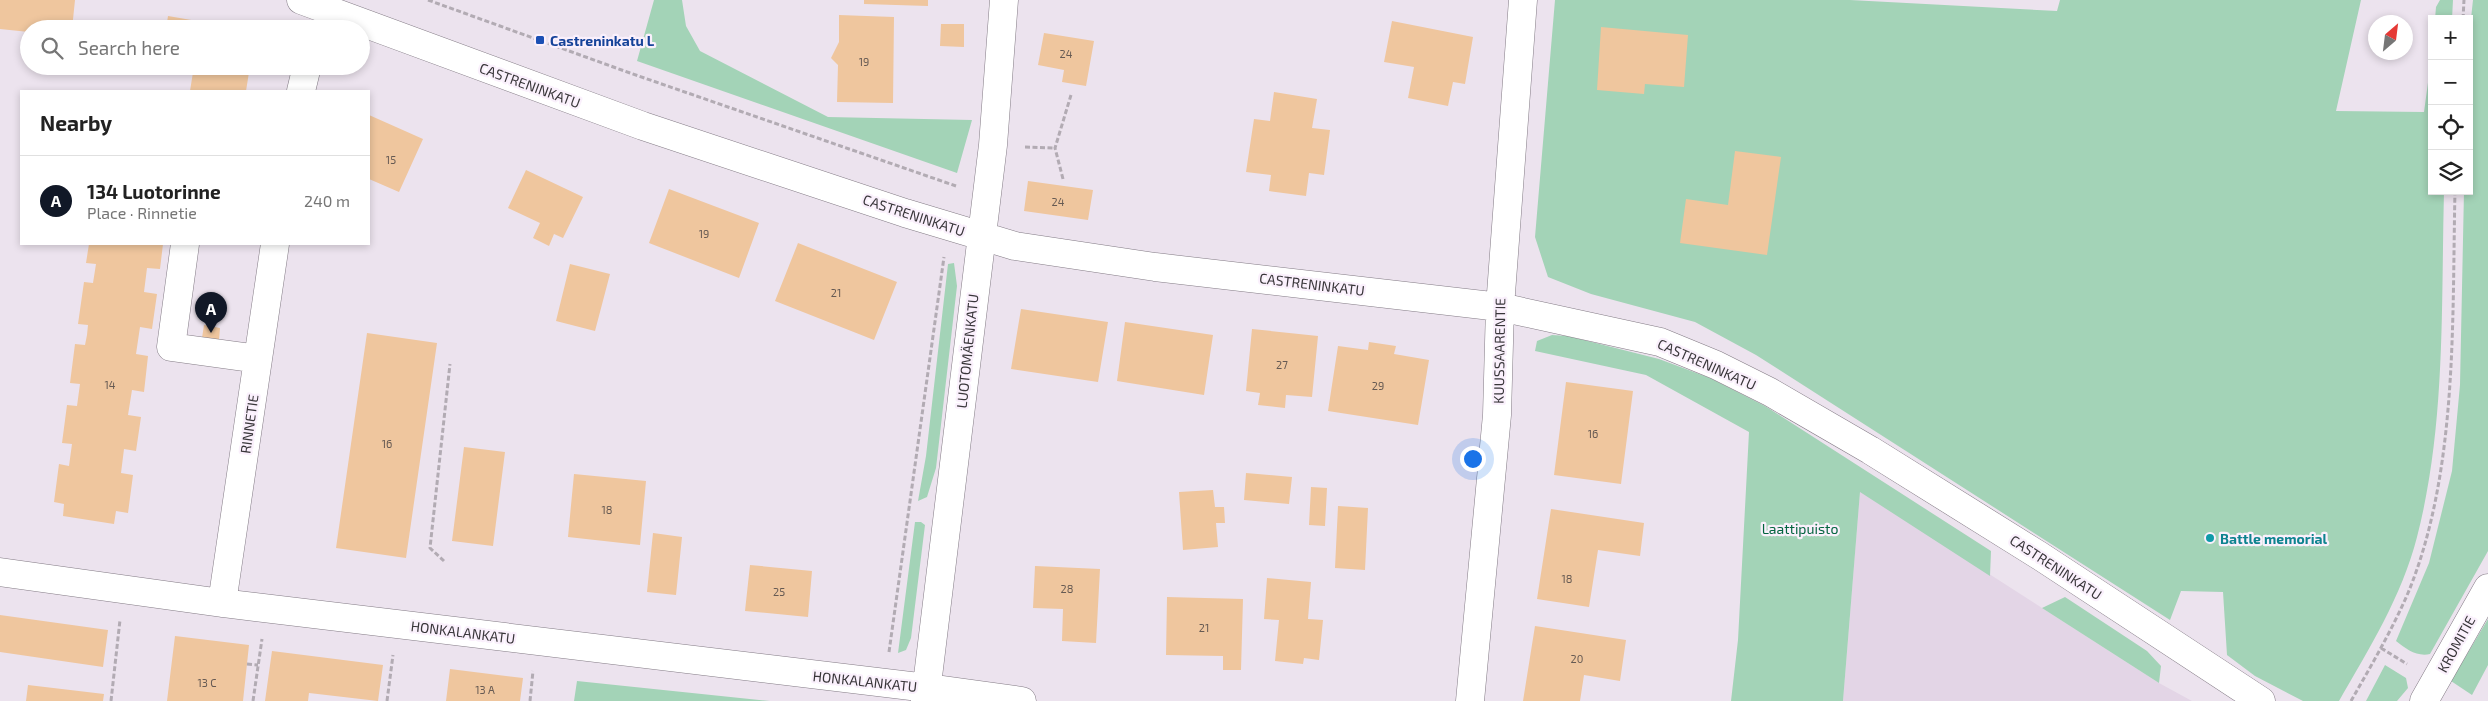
<!DOCTYPE html>
<meta charset="utf-8">
<style>
:root{--surface:#fff;--page:#f6f6f6;--text:#222;--muted:#767676;--line:#e0e0e0;--accent:#111827}
body{margin:0;font-family:"Exo 2",sans-serif;background:var(--page);color:var(--text)}
.controls{position:absolute;right:15px;top:15px;display:grid;overflow:hidden;border-radius:0px;box-shadow:0 2px 8px #0003}
.controls button{width:45px;height:45px;display:grid;place-items:center;padding:0;border:0;border-bottom:1px solid var(--line);background:var(--surface);color:var(--text);font:25px sans-serif}
.compass{position:absolute;left:2368px;top:15px;width:45px;height:45px;border-radius:50%;background:var(--surface);box-shadow:0 2px 8px #0003;rotate:28deg}
.you{position:absolute;left:1472px;top:458px;width:18px;height:18px;margin:-12px;border:4px solid #fff;border-radius:50%;background:#1a73e8;box-shadow:0 0 0 8px #1a73e833}
.badge{display:grid;place-items:center;width:32px;height:32px;border-radius:50%;background:var(--accent);color:#fff;font-size:16px;font-weight:700}
.pin{position:absolute;translate:-50% -41px;filter:drop-shadow(0 1px 2px #0008)}
.pin::after{content:'';position:absolute;top:26px;width:18px;height:15px;background:inherit;clip-path:polygon(0 0,100% 0,50% 100%)}
.list{margin:0;padding:0;list-style:none}
h2{display:flex;justify-content:space-between;align-items:center;height:65px;margin:0;padding:0 20px;font-size:21px}
h2 small{font-size:16px;font-weight:400;color:var(--muted)}
.list li{display:grid;grid-template-columns:32px 1fr auto;gap:15px;align-items:center;box-sizing:border-box;height:90px;padding:0 20px;border-top:1px solid var(--line)}
.list b{display:block;font-size:19px;white-space:nowrap}
.list p{margin:0;font-size:16px;white-space:nowrap;color:var(--muted)}
.list em{font-size:16px;font-style:normal;color:var(--muted)}
.icon{flex:none;width:28px;height:28px;fill:none;stroke:currentColor;stroke-width:2;stroke-linecap:round;stroke-linejoin:round}
.map{position:relative;flex:none;width:2488px;height:701px;overflow:hidden}
.search{position:absolute;background:var(--surface);box-shadow:0 2px 8px #0003;left:20px;top:20px;width:350px;height:55px;display:flex;align-items:center;gap:12px;box-sizing:border-box;padding:0 18px;border-radius:28px;color:var(--muted);font-size:19px}
.panel{position:absolute;background:var(--surface);box-shadow:0 2px 8px #0003;left:20px;top:90px;width:350px;height:155px;border-radius:0px}
.map>svg:first-child{display:block}
.built{fill:#e3d5e6}
.green{fill:#a3d3b7}
.building{fill:#efc69e}
.lines{fill:none;stroke-linecap:round;stroke-linejoin:round}
.minor-casing{stroke:#837b85;stroke-width:29}
.major-casing{stroke:#837b85;stroke-width:29}
.path{stroke:#b2abb3;stroke-width:3;stroke-dasharray:5 2.5;stroke-linecap:butt}
.minor{stroke:#fff;stroke-width:28}
.major{stroke:#fff;stroke-width:28}
.transit-dot{fill:#1a4fb4;stroke:#faf0fc;stroke-width:2}
.culture-dot{fill:#0f9aa8;stroke:#faf0fc;stroke-width:2}
.labels{text-anchor:middle;dominant-baseline:central;stroke-width:4.5;stroke-linejoin:round;paint-order:stroke}
.number-label{font-size:11px;fill:#665a53}
.transit-label{font-size:14px;font-weight:bold;fill:#164399;stroke:#faf0fc;text-anchor:start}
.street-label{font-size:14px;fill:#39363a;stroke:#faf0fc}
.park-label{font-size:14px;fill:#03643f;stroke:#faf0fc}
.culture-label{font-size:14px;font-weight:bold;fill:#0d838f;stroke:#faf0fc;text-anchor:start}
</style>
<div class="map">
<svg width="2488" height="701" viewBox="0 0 2488 701">
<rect width="100%" height="100%" fill="#ece3ee"/>
<path class="built" d="M1860,491L2159,683L2192,701H1843Z"/>
<path class="green" d="M654,0H682L686,26L700,51L828,117L972,120L957,173L637,61Z
M1555,0H1850L2057,11L2060,0H2361L2336,111L2424,112L2432,53V191H2444C2441,306 2446,425 2417,537C2402,596 2369,649 2339,701H2303L2255,676L2227,655L2223,592L2181,591L2170,620L1756,355L1695,322L1591,294L1548,277L1535,237Z
M2440,0H2453L2452,19H2435L2436,7Z
M2473,0H2488V551L2430,654C2417,657 2406,649 2396,641L2429,563L2452,471L2460,385L2464,191H2469V37Z
M954,263L957,286L936,468L927,497L918,501L926,456L948,264Z
M1552,335L1568,336L1659,359L1710,378L1765,406L1991,551L1990,576L1860,492L1843,701H1731L1738,640L1749,432L1646,375L1535,351L1537,341Z
M915,522H921L925,525L911,638L906,650L898,653Z
M2065,597L2147,651L2161,666L2159,683L2042,608Z
M2488,619V665L2472,695L2451,681Z
M2385,665L2406,678L2408,688L2397,701H2366Z
M577,681L770,701H574Z"/>
<path class="building" d="M0,0H75L72,29H29V32L0,29Z
M864,0H928V6L864,4Z
M839,15L894,17L893,103L837,102L838,65L831,58L839,42Z
M168,16L238,28V29H166Z
M1392,21L1473,37L1465,84L1453,82L1448,106L1408,98L1414,67L1384,62Z
M941,24H964V47L940,46Z
M1601,27L1688,35L1684,87L1645,84L1644,94L1597,90Z
M1044,33L1094,41L1086,86L1062,82L1064,70L1038,65Z
M194,66H250L246,91H190Z
M1274,92L1317,99L1312,128L1330,130L1324,175L1309,173L1306,196L1269,191L1271,175L1246,172L1254,119L1270,121Z
M369,115L423,139L399,192L369,179Z
M1735,151L1781,157L1767,255L1680,243L1686,199L1728,205Z
M526,170L583,197L563,238L554,234L549,246L533,238L540,223L508,208Z
M1028,181L1093,190L1088,220L1024,211Z
M669,189L759,223L739,278L649,243Z
M798,243L897,282L874,340L775,301Z
M89,244H163L160,269L147,268L144,292L157,294L152,329L140,327L136,354L148,356L144,392L132,390L128,415L141,417L136,451L124,449L121,473L133,475L128,513L116,511L114,524L63,516L64,504L54,502L59,464L69,466L72,444L62,443L67,405L77,406L80,384L70,383L75,344L85,345L87,335L88,325L78,324L84,282L93,283L96,264L86,263Z
M570,264L610,274L595,331L556,321Z
M1021,309L1108,322L1098,382L1011,369Z
M1125,322L1213,335L1204,395L1117,381Z
M204,325L220,328L219,340L202,338Z
M1252,329L1318,336L1312,397L1286,395L1285,408L1258,405L1260,393L1246,391Z
M367,333L437,343L406,558L336,548Z
M1369,342L1396,346L1394,354L1429,360L1418,425L1328,411L1338,346L1368,350Z
M1566,382L1633,391L1621,484L1554,475Z
M464,447L505,452L493,546L452,541Z
M1246,473L1292,477L1289,504L1244,500Z
M574,474L646,481L640,545L568,537Z
M1311,487L1327,488L1325,526L1309,525Z
M1213,490L1215,507H1224L1225,523H1216L1218,547L1183,550L1179,492Z
M1338,506L1368,508L1365,570L1335,568Z
M1551,509L1644,523L1640,556L1598,550L1589,607L1537,599Z
M653,533L682,537L676,595L647,592Z
M750,565L812,571L808,617L745,611Z
M1035,566L1100,569L1096,643L1062,641L1063,609L1033,608Z
M1267,578L1311,582L1308,619L1323,620L1319,660L1304,658L1303,664L1275,661L1279,620L1264,619Z
M1167,597L1243,599L1241,670H1223V656L1166,655Z
M0,615L108,630L103,667L0,652Z
M1535,626L1626,640L1620,681L1584,675L1580,701H1523Z
M175,636L249,645L243,701H167Z
M272,651L383,665L378,701L309,693L308,701H265Z
M450,669L523,678L520,701H446Z
M28,685L104,694L103,701H26Z"/>
<g class="lines">
<g class="minor-casing">
<path id="minor" d="M301,0L643,126L905,213L1015,246L1155,267L1500,307L1660,342L1716,365L1770,392L1870,450L2040,556L2261,701
M301,91L307,66
M185,244L171,347L258,359
M0,572L222,603L927,688L1022,701
M222,603L275,244
M925,701L993,145L1004,0
M1470,701L1497,415L1500,307L1523,0"/>
</g>
<g class="major-casing">
<path id="major" d="M2424,701L2488,588"/>
</g>
<path class="path" d="M428,0L630,73L956,186
M2463,19L2464,0
M1025,147L1055,148
M1063,179L1055,148L1071,95
M444,561L430,548L450,364
M2381,648L2407,664
M889,652L944,257
M247,664L258,665
M111,701L120,620
M253,701L262,639
M387,701L393,655
M530,701L533,671
M2351,701C2371,666 2392,630 2408,593C2458,472 2452,321 2455,191"/>
<use href="#minor" class="minor"/>
<use href="#major" class="major"/>
</g>
<rect class="transit-dot" x="535" y="35" width="10" height="10" rx="2.5"/>
<circle class="culture-dot" cx="2210" cy="538" r="5"/>
<g class="labels">
<g class="number-label">
<text x="1066" y="53">24</text>
<text x="864" y="61">19</text>
<text x="391" y="159">15</text>
<text x="1058" y="201">24</text>
<text x="704" y="233">19</text>
<text x="836" y="292">21</text>
<text x="1282" y="364">27</text>
<text x="110" y="384">14</text>
<text x="1378" y="385">29</text>
<text x="1593" y="433">16</text>
<text x="387" y="443">16</text>
<text x="607" y="509">18</text>
<text x="1567" y="578">18</text>
<text x="1067" y="588">28</text>
<text x="779" y="591">25</text>
<text x="1204" y="627">21</text>
<text x="1577" y="658">20</text>
<text x="207" y="682">13 C</text>
<text x="485" y="689">13 A</text>
</g>
<g class="transit-label">
<text x="550" y="40">Castreninkatu L</text>
</g>
<g class="street-label">
<text transform="translate(530 85) rotate(20)">CASTRENINKATU</text>
<text transform="translate(914 215) rotate(18)">CASTRENINKATU</text>
<text transform="translate(1312 284) rotate(7)">CASTRENINKATU</text>
<text transform="translate(967 351) rotate(-84)">LUOTOMÄENKATU</text>
<text transform="translate(1499 351) rotate(-89)">KUUSSAARENTIE</text>
<text transform="translate(1707 364) rotate(24)">CASTRENINKATU</text>
<text transform="translate(249 424) rotate(-82)">RINNETIE</text>
<text transform="translate(2056 567) rotate(33)">CASTRENINKATU</text>
<text transform="translate(463 632) rotate(7)">HONKALANKATU</text>
<text transform="translate(2456 644) rotate(-61)">KROMITIE</text>
<text transform="translate(865 681) rotate(6)">HONKALANKATU</text>
</g>
<g class="park-label">
<text x="1800" y="528">Laattipuisto</text>
</g>
<g class="culture-label">
<text x="2220" y="538">Battle memorial</text>
</g>
</g>
</svg>
<div class="controls">
<button>+</button>
<button>−</button>
<button><svg class="icon" aria-label="locate" viewBox="0 0 24 24"><circle cx="12" cy="12" r="6"/><path d="M12 2v4M12 18v4M2 12h4M18 12h4"/></svg></button>
<button><svg class="icon" aria-label="layers" viewBox="0 0 24 24"><path d="M12 4l9 5-9 5-9-5zM3 14l9 5 9-5"/></svg></button>
</div>
<svg class="compass" viewBox="-18 -18 36 36"><path d="M0-13l5 13h-10z" fill="#e53935"/><path d="M0 13l5-13h-10z" fill="#767676"/></svg>
<div class="you"></div>
<div class="pin badge" style="left:211px;top:333px">A</div>
<div class="search"><svg class="icon" aria-label="search" viewBox="0 0 24 24"><circle cx="10" cy="10" r="6"/><path d="M15 15l6 6"/></svg>Search here</div>
<section class="panel">
<h2>Nearby<small></small></h2>
<ul class="list">
<li><span class="badge">A</span><div><b>134 Luotorinne</b><p>Place · Rinnetie</p></div><em>240 m</em></li>
</ul>
</section>
</div>
